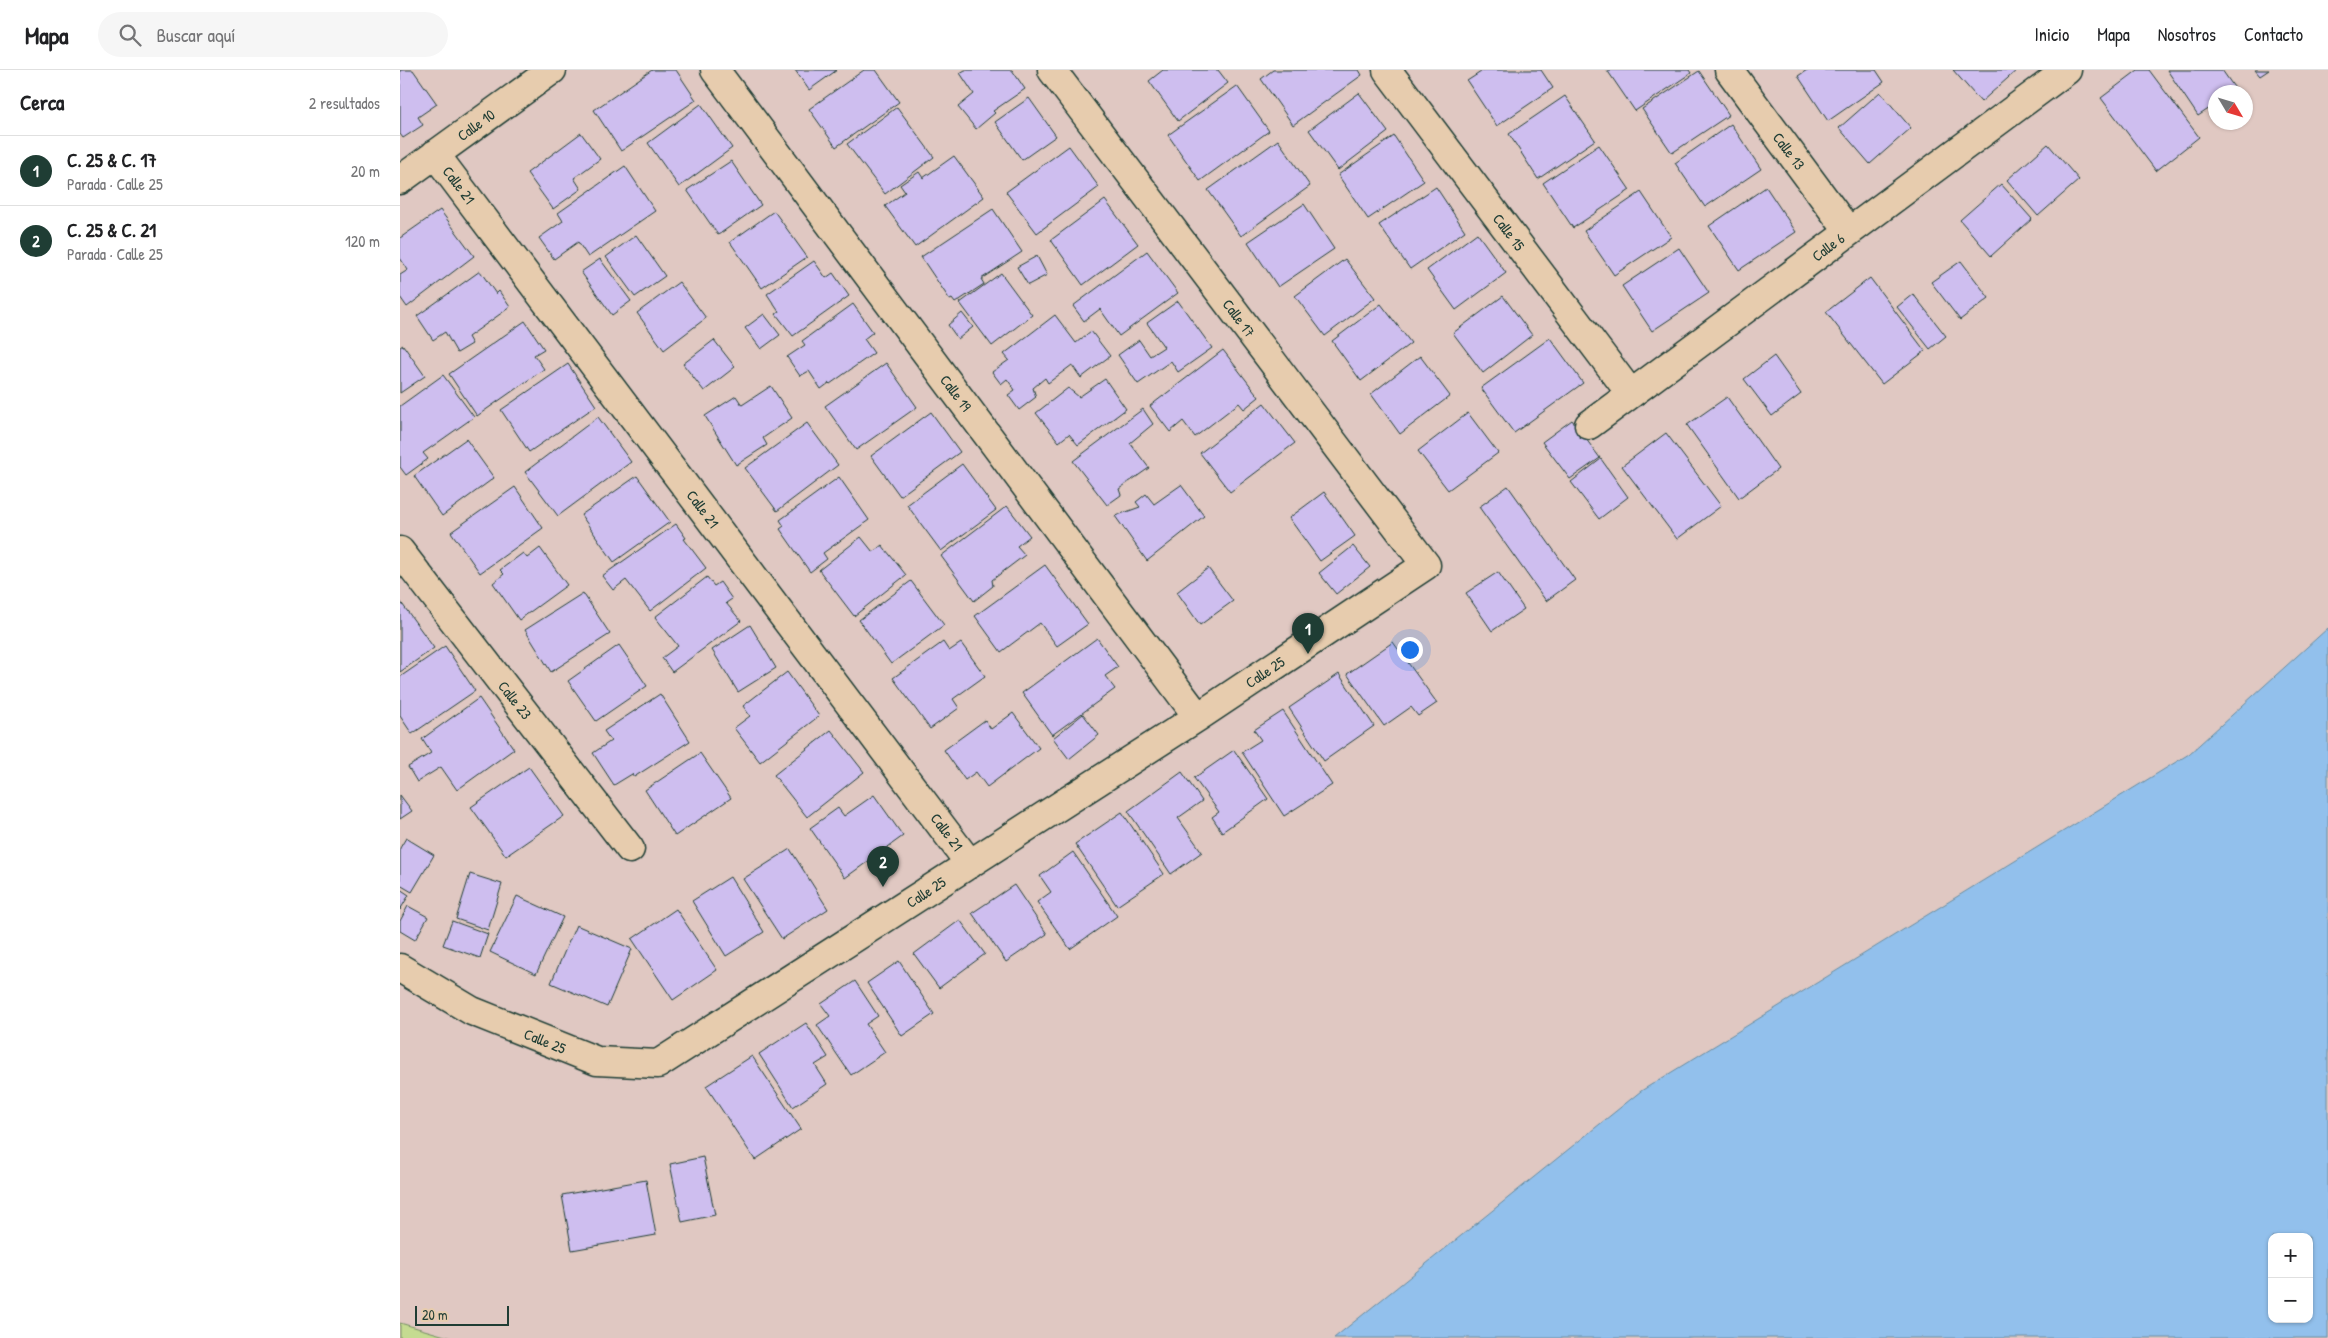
<!DOCTYPE html>
<html lang="es">
<meta charset="utf-8">
<style>
:root{--surface:#fff;--page:#f6f6f6;--text:#202124;--muted:#757577;--line:#e0e0e0;--accent:#1f3d34}
body{margin:0;font-family:"Patrick Hand",sans-serif;background:var(--page);color:var(--text)}
.controls{position:absolute;right:15px;bottom:15px;display:grid;overflow:hidden;border-radius:10px;box-shadow:0 1px 4px #0004}
.controls button{width:45px;height:45px;display:grid;place-items:center;padding:0;border:0;border-bottom:1px solid var(--line);background:var(--surface);color:var(--text);font:25px sans-serif}
.compass{position:absolute;left:1808px;top:15px;width:45px;height:45px;border-radius:50%;background:var(--surface);box-shadow:0 1px 4px #0004;rotate:128deg}
.scale{position:absolute;left:15px;bottom:12px;width:94px;box-sizing:border-box;padding-left:5px;border:2px solid #1f3d34;border-top:0;font-size:14px;line-height:18px;white-space:nowrap;color:#1f3d34;-webkit-text-stroke:4px #e7ccae;paint-order:stroke}
.you{position:absolute;left:1009px;top:579px;width:18px;height:18px;margin:-12px;border:4px solid #fff;border-radius:50%;background:#1a73e8;box-shadow:0 0 0 8px #1a73e833}
.badge{display:grid;place-items:center;width:32px;height:32px;border-radius:50%;background:var(--accent);color:#fff;font-size:16px;font-weight:700}
.pin{position:absolute;translate:-50% -41px;filter:drop-shadow(0 1px 2px #0008)}
.pin::after{content:'';position:absolute;top:26px;width:18px;height:15px;background:inherit;clip-path:polygon(0 0,100% 0,50% 100%)}
.list{margin:0;padding:0;list-style:none}
h2{display:flex;justify-content:space-between;align-items:center;height:65px;margin:0;padding:0 20px;font-size:21px}
h2 small{font-size:16px;font-weight:400;color:var(--muted)}
.list li{display:grid;grid-template-columns:32px 1fr auto;gap:15px;align-items:center;box-sizing:border-box;height:70px;padding:0 20px;border-top:1px solid var(--line)}
.list b{display:block;font-size:19px;white-space:nowrap}
.list p{margin:0;font-size:16px;white-space:nowrap;color:var(--muted)}
.list em{font-size:16px;font-style:normal;color:var(--muted)}
.icon{flex:none;width:28px;height:28px;fill:none;stroke:currentColor;stroke-width:2;stroke-linecap:round;stroke-linejoin:round}
.map{position:relative;flex:none;width:1928px;height:1268px;overflow:hidden}
header{display:flex;align-items:center;gap:30px;box-sizing:border-box;height:70px;padding:0 25px;background:var(--surface);border-bottom:1px solid var(--line)}
header strong{font-size:24px}
nav{display:flex;gap:28px;margin-inline-start:auto;font-size:18px}
.search{width:350px;height:45px;background:var(--page);display:flex;align-items:center;gap:12px;box-sizing:border-box;padding:0 18px;border-radius:28px;color:var(--muted);font-size:19px}
main{display:flex}
aside{flex:1;background:var(--surface)}
.map>svg:first-child{display:block}
.green{fill:#c5db91;stroke:#728c62}
.water{fill:#92c0ec;stroke:#648ca2;fill-rule:evenodd}
.building{fill:#cebeef;stroke:#1f3d34}
.lines{fill:none;stroke-linecap:round;stroke-linejoin:round}
.street-casing{stroke:#1f3d34;stroke-width:31}
.street{stroke:#e7ccae;stroke-width:28}
.labels{text-anchor:middle;dominant-baseline:central;stroke-width:4;stroke-linejoin:round;paint-order:stroke}
.street-label{font-size:15px;fill:#1f3d34;stroke:#e7ccae}
</style>
<header>
<strong>Mapa</strong>
<div class="search"><svg class="icon" aria-label="search" viewBox="0 0 24 24"><circle cx="10" cy="10" r="6"/><path d="M15 15l6 6"/></svg>Buscar aquí</div>
<nav><a>Inicio</a><a>Mapa</a><a>Nosotros</a><a>Contacto</a></nav>
</header>
<main>
<aside>
<h2>Cerca<small>2 resultados</small></h2>
<ul class="list">
<li><span class="badge">1</span><div><b>C. 25 &amp; C. 17</b><p>Parada · Calle 25</p></div><em>20 m</em></li>
<li><span class="badge">2</span><div><b>C. 25 &amp; C. 21</b><p>Parada · Calle 25</p></div><em>120 m</em></li>
</ul>
</aside>
<div class="map">
<svg width="1928" height="1268" viewBox="0 0 1928 1268">
<rect width="100%" height="100%" fill="#e0c8c2"/>
<filter id="ink" filterUnits="userSpaceOnUse"><feTurbulence type="fractalNoise" baseFrequency=".02" numOctaves="2"/><feDisplacementMap in="SourceGraphic" scale="10" xChannelSelector="R" yChannelSelector="G"/><feConvolveMatrix kernelMatrix="1 2 1 2 8 2 1 2 1" color-interpolation-filters="sRGB"/></filter>
<g filter="url(#ink)">
<path class="green" d="M0,1253L52,1268H0Z"/>
<path class="water" d="M1928,558V1268H934L1241,1021L1789,684ZM1872,1167H1909V1249H1872Z"/>
<path class="building" d="M0,0H13L37,34L18,47L23,55L3,68L0,64Z
M252,0H276L296,30L221,81L194,40Z
M395,0H437L409,20Z
M464,0H476L499,32L436,77L409,39Z
M565,0H612L625,19L593,41L595,43L576,59L558,37L574,24L560,3Z
M763,0H818L828,13L778,51L749,11Z
M873,0H959L962,5L893,55L861,9Z
M1084,0H1141L1153,18L1097,56L1067,11Z
M1207,0H1289L1291,3L1235,41Z
M1407,0H1476L1484,12L1428,51L1398,6Z
M1553,0H1617L1581,32Z
M1738,0H1749L1799,67L1756,101L1701,28Z
M1767,0H1822L1836,20L1833,22H1816V34L1798,46Z
M1855,0H1869L1860,6Z
M1299,1L1329,45L1272,83L1242,39Z
M837,16L869,61L800,111L768,65Z
M1480,22L1511,58L1470,94L1439,58Z
M959,23L988,62L938,100L909,60Z
M1165,26L1195,70L1138,109L1109,64Z
M629,28L656,66L622,90L595,52Z
M301,34L332,78L279,117L248,73Z
M497,37L534,87L485,124L447,74Z
M1331,54L1361,99L1305,137L1275,93Z
M181,63L200,89L174,108L181,119L153,139L127,103Z
M994,66L1024,111L968,149L938,105Z
M878,70L910,116L841,166L808,120Z
M1648,74L1679,110L1638,146L1607,110Z
M1199,75L1230,120L1173,158L1143,113Z
M669,76L699,117L637,163L606,122Z
M554,86L584,127L515,177L485,136L505,122L500,115L519,102L523,108Z
M331,91L361,135L318,165L287,120Z
M225,96L255,141L188,187L178,172L154,189L139,168L163,151L158,143Z
M1601,114L1632,149L1591,186L1560,150Z
M1036,117L1065,161L1010,199L979,155Z
M1366,117L1396,162L1339,200L1309,156Z
M1241,122L1271,167L1214,205L1184,161Z
M705,130L738,174L683,215L651,170Z
M904,134L934,179L878,217L848,172Z
M593,139L622,182L581,209L584,214L555,233L552,229L550,230L521,187Z
M40,140L74,186L7,237L0,227V205L8,200L0,188V168Z
M374,141L407,187L362,218L330,172Z
M1077,163L1106,203L1056,240L1027,200Z
M236,165L265,206L235,227L206,187Z
M1279,178L1309,223L1252,261L1222,216Z
M747,181L778,223L719,266L700,239L684,251L673,236Z
M637,186L647,205L628,215L617,197Z
M200,189L231,231L212,245L181,202Z
M945,189L975,228L925,266L895,226Z
M414,191L426,208L433,203L449,226L393,266L376,244L379,242L367,224Z
M1561,191L1589,228L1560,250L1531,212Z
M80,201L96,224L99,221L110,237L68,267L72,274L57,283L45,262L33,270L17,246Z
M601,203L632,245L592,276L560,233Z
M1470,208L1525,281L1482,314L1426,242Z
M279,212L306,248L264,280L237,243Z
M1513,224L1546,266L1530,279L1497,237Z
M1103,226L1132,265L1083,303L1053,263Z
M778,231L812,278L778,302L771,291L738,314L718,285L739,270L750,286L764,277L747,253Z
M453,234L473,262L464,269L474,283L430,314L429,313L421,319L409,301L400,306L387,287L405,275L402,271Z
M981,234L1011,273L961,311L932,271Z
M562,243L573,257L558,269L548,255Z
M364,244L380,265L361,279L345,258Z
M655,245L676,273L691,261L710,286L681,308L672,295L648,313L645,308L633,318L636,327L619,340L608,325L615,320L607,309L601,314L592,302L609,290L604,284Z
M125,251L144,279L134,285L144,299L77,346L49,304Z
M1150,268L1183,313L1114,363L1081,318Z
M314,270L335,297L304,321L283,294Z
M3,275L25,306L0,323V277Z
M823,280L859,327L844,339L839,333L795,367L783,351L770,362L750,336Z
M1020,286L1050,326L1000,364L971,324Z
M1374,286L1401,324L1372,346L1344,309Z
M486,293L517,337L456,380L425,336Z
M168,294L196,336L129,382L101,340Z
M43,305L74,347L23,383L28,389L6,405L0,397V336Z
M705,309L726,339L678,375L669,364L659,372L636,343L668,318L679,327Z
M371,316L392,348L363,368L367,375L336,395L305,346L336,326L342,335Z
M1327,327L1378,399L1339,428L1287,355Z
M864,333L895,373L830,422L800,383Z
M743,339L753,354L730,373L749,398L719,419L721,425L707,435L673,391Z
M531,342L560,382L500,426L471,386Z
M1068,343L1098,383L1048,420L1018,381Z
M198,347L231,392L158,446L125,402Z
M1172,350L1200,388L1170,409L1142,372Z
M407,353L438,395L377,441L345,398Z
M1266,363L1321,436L1277,469L1222,396Z
M66,369L94,408L42,446L14,406Z
M1201,389L1228,427L1199,449L1171,412Z
M562,394L596,440L541,481L507,435Z
M237,406L270,452L214,492L181,445Z
M439,407L469,450L423,483L427,489L410,502L380,459L384,456L380,450Z
M781,415L804,446L747,491L715,446L740,437L736,432L746,424L754,434Z
M1108,416L1175,510L1146,531L1079,437Z
M115,417L143,458L80,503L51,462Z
M924,422L955,466L920,491L889,448Z
M607,436L630,466L617,476L625,485L592,510L593,516L574,531L541,486Z
M276,454L286,468L284,469L306,498L250,541L226,510L213,520L202,506Z
M461,467L473,482L482,475L506,505L454,546L419,500Z
M953,476L970,497L936,524L919,503Z
M140,478L167,515L119,550L93,513L104,504L100,500L123,483L127,488Z
M645,495L688,554L657,576L640,553L601,582L575,546Z
M808,498L833,531L800,555L777,522Z
M1098,502L1124,539L1092,561L1066,523Z
M307,507L314,516L320,512L332,529L326,533L341,551L272,602L262,588L278,576L255,547Z
M511,511L544,555L491,594L459,550Z
M183,523L210,564L151,602L125,560Z
M0,531L34,578L0,602Z
M350,555L376,598L338,622L312,580Z
M697,568L718,597L705,606L715,619L652,665L622,623Z
M543,572L549,581L561,573L585,606L553,629L559,638L530,659L493,608Z
M993,572L1037,633L1018,646L1011,637L984,656L947,604Z
M219,575L247,616L196,651L168,611Z
M45,576L75,621L12,664L0,646V607Z
M387,602L419,646L360,692L334,658L350,646L343,636Z
M939,604L974,656L924,691L889,638Z
M260,624L290,671L234,707L232,704L214,715L193,683L211,671L204,661Z
M79,628L114,679L57,720L41,697L17,712L8,697L31,683L22,669Z
M883,641L932,715L884,746L842,682L861,670L854,660Z
M613,643L639,678L587,717L576,702L565,710L544,680L585,650L591,659Z
M683,644L699,665L669,689L653,668Z
M431,660L464,702L407,747L374,705Z
M834,680L868,729L822,762L812,747L819,742L794,708Z
M300,683L331,728L275,766L245,720Z
M129,697L164,746L106,786L71,737Z
M782,702L802,731L778,748L802,782L771,804L728,741Z
M0,725L12,741L0,749Z
M474,725L503,766L445,808L410,758L438,738L444,746Z
M722,742L764,804L717,836L675,774Z
M6,768L34,785L12,822L0,815V778Z
M390,779L428,839L382,869L343,809Z
M673,782L717,846L670,879L637,832L651,822L640,806Z
M70,804L102,814L88,860L56,849Z
M330,807L364,862L326,886L292,831Z
M614,815L647,864L606,892L572,843Z
M0,819L9,825L0,840Z
M117,826L163,847L136,904L90,882Z
M8,836L28,847L15,870L0,861V851Z
M276,839L317,900L273,930L232,869Z
M560,850L585,884L539,918L514,884Z
M52,851L88,864L80,888L43,875Z
M176,855L232,879L207,937L151,913Z
M499,891L534,944L502,966L467,913Z
M455,911L478,946L466,954L485,982L451,1005L417,955L430,946L421,934Z
M406,953L428,987L415,995L427,1014L393,1037L359,984Z
M352,986L401,1059L355,1090L306,1016Z
M303,1087L315,1145L282,1152L270,1094Z
M246,1110L256,1165L172,1180L162,1125Z"/>
<g class="lines">
<g class="street-casing">
<path id="street" d="M315,0L798,647
M987,0L1231,324
M1329,0L1449,162
M35,84L570,794
M0,110L152,0
M1189,355L1667,0
M0,481L230,779
M0,898L72,941L197,991L258,994L798,647L1026,495L652,0"/>
</g>
<use href="#street" class="street"/>
</g>
</g>
<g class="labels">
<g class="street-label">
<text transform="translate(76 55) rotate(-36)">Calle 10</text>
<text transform="translate(1389 81) rotate(53)">Calle 13</text>
<text transform="translate(59 115) rotate(53)">Calle 21</text>
<text transform="translate(1109 162) rotate(53)">Calle 15</text>
<text transform="translate(1428 177) rotate(-37)">Calle 6</text>
<text transform="translate(839 248) rotate(53)">Calle 17</text>
<text transform="translate(556 323) rotate(53)">Calle 19</text>
<text transform="translate(303 439) rotate(53)">Calle 21</text>
<text transform="translate(865 602) rotate(-34)">Calle 25</text>
<text transform="translate(115 630) rotate(52)">Calle 23</text>
<text transform="translate(547 762) rotate(53)">Calle 21</text>
<text transform="translate(526 822) rotate(-33)">Calle 25</text>
<text transform="translate(145 971) rotate(22)">Calle 25</text>
</g>
</g>
</svg>
<div class="controls">
<button>+</button>
<button>−</button>
</div>
<svg class="compass" viewBox="-18 -18 36 36"><path d="M0-13l5 13h-10z" fill="#e53935"/><path d="M0 13l5-13h-10z" fill="#757577"/></svg>
<div class="scale">20 m</div>
<div class="you"></div>
<div class="pin badge" style="left:908px;top:584px">1</div>
<div class="pin badge" style="left:483px;top:817px">2</div>
</div>
</main>
